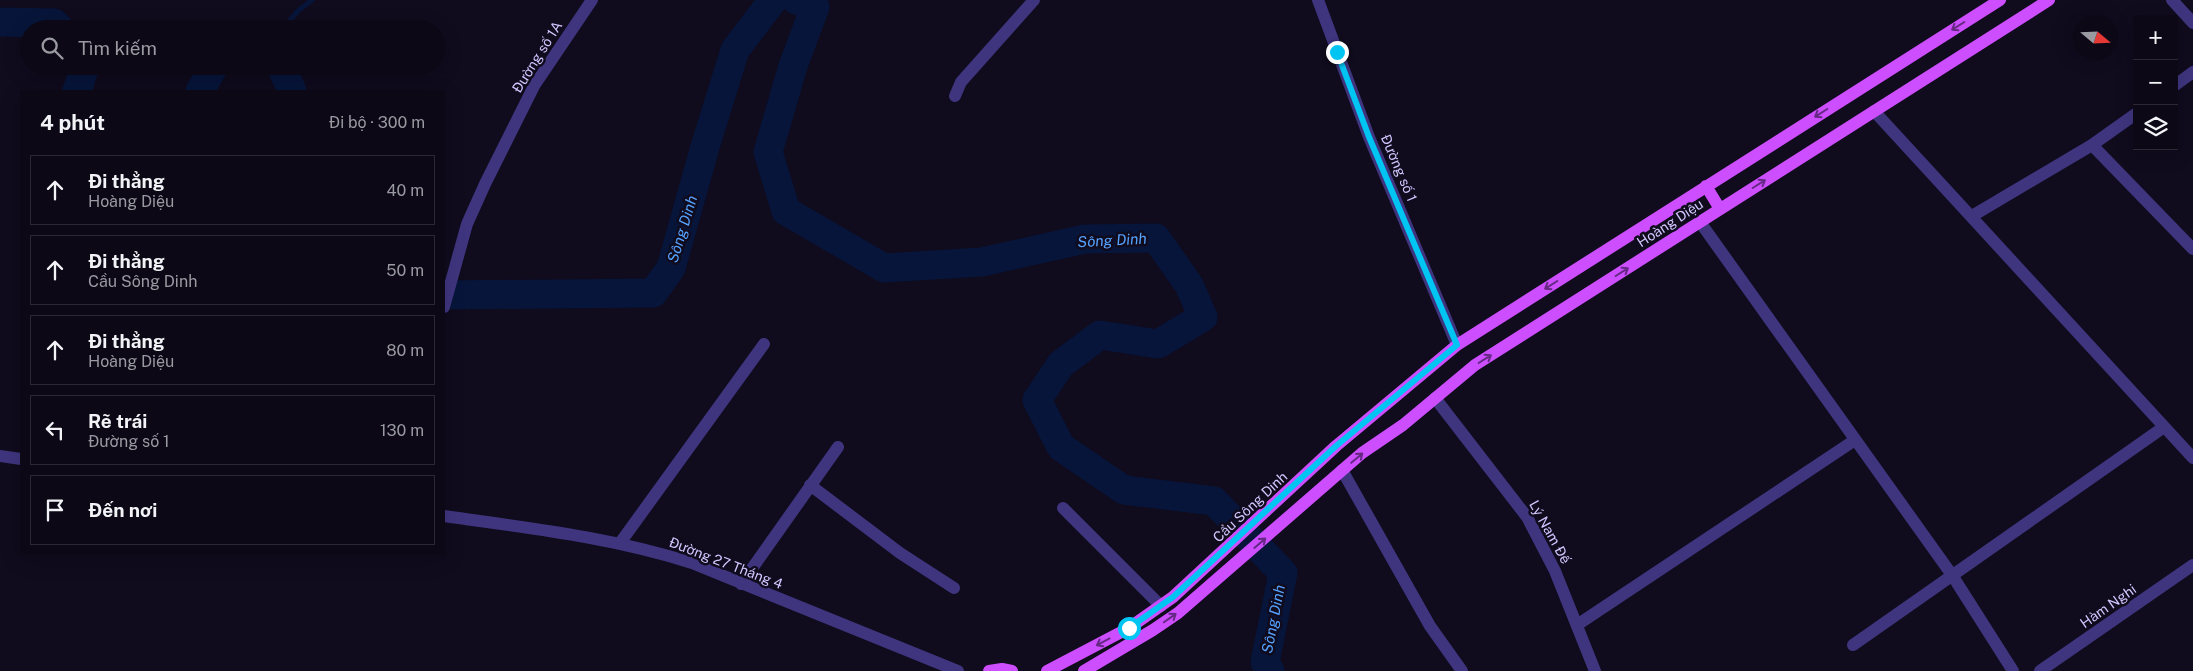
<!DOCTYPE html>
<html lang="vi">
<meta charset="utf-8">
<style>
:root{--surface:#0c0816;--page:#15111f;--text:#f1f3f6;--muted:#9a9aa1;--line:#2c2935}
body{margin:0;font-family:"Public Sans",sans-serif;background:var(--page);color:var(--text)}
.controls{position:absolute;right:15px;top:15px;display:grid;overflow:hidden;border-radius:0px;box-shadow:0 5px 20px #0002}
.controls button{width:45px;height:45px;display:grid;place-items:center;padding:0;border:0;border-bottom:1px solid var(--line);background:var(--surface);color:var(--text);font:25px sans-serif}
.compass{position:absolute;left:2073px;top:15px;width:45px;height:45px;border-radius:50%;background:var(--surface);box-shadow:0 5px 20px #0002;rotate:109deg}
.stop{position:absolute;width:15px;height:15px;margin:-11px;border:4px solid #00c5f2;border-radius:50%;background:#fff}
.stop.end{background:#00c5f2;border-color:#fff;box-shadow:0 1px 5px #0008}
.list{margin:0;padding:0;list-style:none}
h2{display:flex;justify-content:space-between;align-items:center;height:65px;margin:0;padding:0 20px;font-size:21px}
h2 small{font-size:16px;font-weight:400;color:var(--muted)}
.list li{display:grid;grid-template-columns:32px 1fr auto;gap:15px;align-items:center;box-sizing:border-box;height:70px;margin:0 10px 10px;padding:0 10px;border:1px solid var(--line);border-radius:0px}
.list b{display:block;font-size:19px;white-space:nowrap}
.list p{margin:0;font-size:16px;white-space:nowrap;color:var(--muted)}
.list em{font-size:16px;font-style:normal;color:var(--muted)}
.icon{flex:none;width:28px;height:28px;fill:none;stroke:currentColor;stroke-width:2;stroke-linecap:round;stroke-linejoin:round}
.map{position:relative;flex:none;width:2193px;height:671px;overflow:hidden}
.search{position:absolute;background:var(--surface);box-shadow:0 5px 20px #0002;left:20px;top:20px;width:425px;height:55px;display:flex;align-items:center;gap:12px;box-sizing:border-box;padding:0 18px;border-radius:28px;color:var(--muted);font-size:19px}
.panel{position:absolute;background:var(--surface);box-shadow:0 5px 20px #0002;left:20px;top:90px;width:425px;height:465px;border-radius:0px}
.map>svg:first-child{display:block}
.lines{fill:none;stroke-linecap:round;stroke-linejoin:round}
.stream{stroke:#07153a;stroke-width:5}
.river{stroke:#07153a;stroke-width:29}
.minor{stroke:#3e357e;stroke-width:12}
.major{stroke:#cc4eff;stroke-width:12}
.oneway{stroke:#652983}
.route{stroke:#00c5f2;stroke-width:6}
.labels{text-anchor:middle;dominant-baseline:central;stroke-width:5;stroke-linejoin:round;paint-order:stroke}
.street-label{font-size:14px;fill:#d2c7ff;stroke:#100b1d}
.water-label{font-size:15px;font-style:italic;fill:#55a2ff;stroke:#100b1d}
</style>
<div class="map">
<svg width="2193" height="671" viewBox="0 0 2193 671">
<rect width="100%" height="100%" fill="#100b1d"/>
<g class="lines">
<path class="stream" d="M282,29L299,10L312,0"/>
<path class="river" d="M796,0L815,7L793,66L768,152L786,211L884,268L982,262L1085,239L1156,238L1189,285L1203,317L1158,344L1100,335L1061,364L1037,400L1061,447L1124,490L1214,501L1283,573L1265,662L1270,671
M0,22L54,23L60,29
M281,66L292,91
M77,91L85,66
M200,91L214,66
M444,295L653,293L671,268L705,147L735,50L773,0"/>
<path class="minor" d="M1318,0L1369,137L1457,345
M2172,0L2193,23
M2174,86L2193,72
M955,96L961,82L1034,0
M1874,111L2193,458
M2092,145L2193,249
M1972,216L2092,145L2137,113
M1700,222L1952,575L2013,671
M444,307L467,224L485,184L534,86L592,0
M1435,398L1527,517L1555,571L1595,671
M0,456L21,459
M1342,470L1430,626L1462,671
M810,485L900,553L954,588
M1063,508L1161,606
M444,516C528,528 611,537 692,563L958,671
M620,543L764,344
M741,584L838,447
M1577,625L1855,440
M1853,645L2164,427
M2040,671L2193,565"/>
<path class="major" d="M1706,186L1720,209
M989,671L1002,669L1012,671
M1047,671L1129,628L1173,597L1336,446L1457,345L2000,0
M1084,671L1153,630L1178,613L1362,453L1403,425L1475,365L2049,0"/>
</g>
<defs><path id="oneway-shaft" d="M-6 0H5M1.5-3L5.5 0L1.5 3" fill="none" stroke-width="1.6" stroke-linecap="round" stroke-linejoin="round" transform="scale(1.25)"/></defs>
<g class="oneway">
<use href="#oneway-shaft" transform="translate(1958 26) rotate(148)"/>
<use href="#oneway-shaft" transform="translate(1821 113) rotate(148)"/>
<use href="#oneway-shaft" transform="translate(1759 184) rotate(-32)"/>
<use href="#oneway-shaft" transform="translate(1622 272) rotate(-32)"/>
<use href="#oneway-shaft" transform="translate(1551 285) rotate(148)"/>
<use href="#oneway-shaft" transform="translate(1485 359) rotate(-32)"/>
<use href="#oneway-shaft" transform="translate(1357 458) rotate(-40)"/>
<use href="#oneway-shaft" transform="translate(1260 543) rotate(-41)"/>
<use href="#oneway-shaft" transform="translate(1170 618) rotate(-35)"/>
<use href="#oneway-shaft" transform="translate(1103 642) rotate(152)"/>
</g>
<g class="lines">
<path class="route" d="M1129,628L1173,597L1336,446L1457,345L1369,137L1337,52"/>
</g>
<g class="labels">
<g class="street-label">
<text transform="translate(537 57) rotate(-58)">Đường số 1A</text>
<text transform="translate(1399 168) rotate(67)">Đường số 1</text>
<text transform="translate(1670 223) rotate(-33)">Hoàng Diệu</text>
<text transform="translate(1250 507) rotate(-43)">Cầu Sông Dinh</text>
<text transform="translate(1550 532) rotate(61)">Lý Nam Đế</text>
<text transform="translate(726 563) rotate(21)">Đường 27 Tháng 4</text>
<text transform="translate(2108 606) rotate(-35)">Hàm Nghi</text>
</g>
<g class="water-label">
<text transform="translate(682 229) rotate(-73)">Sông Dinh</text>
<text transform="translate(1112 240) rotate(-3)">Sông Dinh</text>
<text transform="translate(1273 619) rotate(-79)">Sông Dinh</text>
</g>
</g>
</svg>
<div class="controls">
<button>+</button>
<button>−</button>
<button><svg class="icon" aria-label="layers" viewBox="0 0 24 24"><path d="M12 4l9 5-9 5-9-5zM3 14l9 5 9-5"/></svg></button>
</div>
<svg class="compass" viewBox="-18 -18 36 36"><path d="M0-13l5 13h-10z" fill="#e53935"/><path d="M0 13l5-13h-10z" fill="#9a9aa1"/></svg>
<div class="stop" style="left:1129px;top:628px"></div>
<div class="stop end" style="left:1337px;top:52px"></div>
<div class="search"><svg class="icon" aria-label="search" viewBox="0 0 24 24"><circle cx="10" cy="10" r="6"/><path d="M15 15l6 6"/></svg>Tìm kiếm</div>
<section class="panel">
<h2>4 phút<small>Đi bộ · 300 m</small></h2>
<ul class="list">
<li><svg class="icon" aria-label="ahead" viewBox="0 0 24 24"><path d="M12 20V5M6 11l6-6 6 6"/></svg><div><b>Đi thẳng</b><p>Hoàng Diệu</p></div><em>40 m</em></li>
<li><svg class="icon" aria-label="ahead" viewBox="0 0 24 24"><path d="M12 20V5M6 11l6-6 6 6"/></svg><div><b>Đi thẳng</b><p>Cầu Sông Dinh</p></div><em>50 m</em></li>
<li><svg class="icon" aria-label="ahead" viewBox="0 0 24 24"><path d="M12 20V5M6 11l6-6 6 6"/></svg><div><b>Đi thẳng</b><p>Hoàng Diệu</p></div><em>80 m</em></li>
<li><svg class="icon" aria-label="left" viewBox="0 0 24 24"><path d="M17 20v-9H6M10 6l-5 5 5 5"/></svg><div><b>Rẽ trái</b><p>Đường số 1</p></div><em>130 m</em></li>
<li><svg class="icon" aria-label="arrive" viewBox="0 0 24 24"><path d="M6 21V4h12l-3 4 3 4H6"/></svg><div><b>Đến nơi</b></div></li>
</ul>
</section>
</div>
